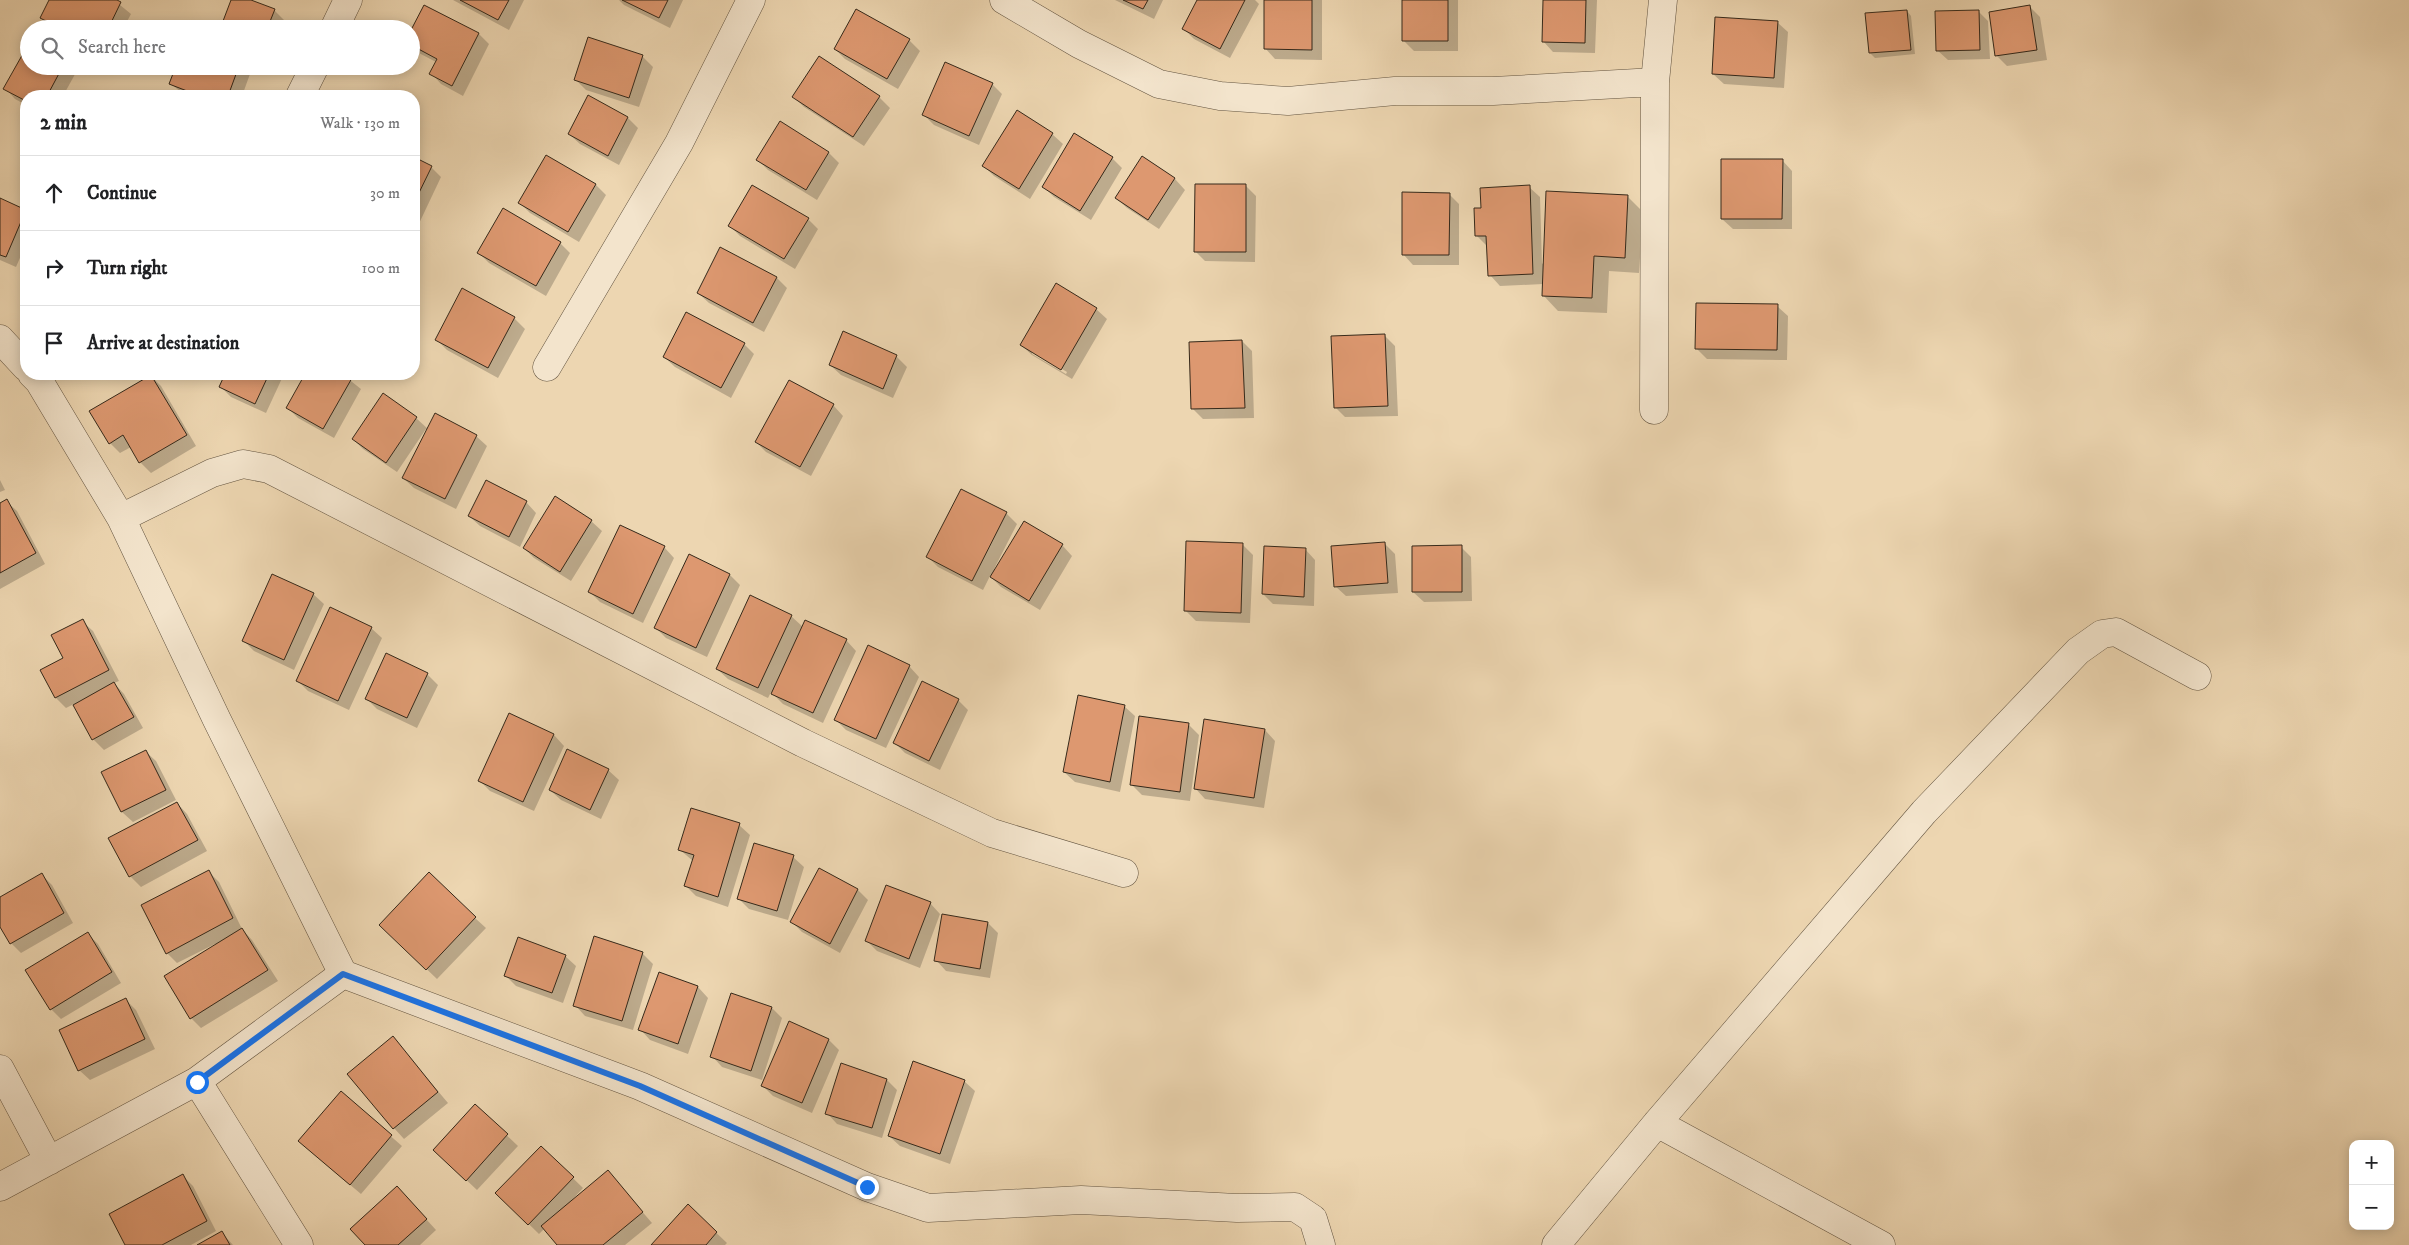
<!DOCTYPE html>
<meta charset="utf-8">
<style>
:root{--surface:#fff;--page:#f6f6f6;--text:#202124;--muted:#757577;--line:#e0e0e0}
body{margin:0;font-family:"IM FELL DW Pica",serif;background:var(--page);color:var(--text)}
.controls{position:absolute;right:15px;bottom:15px;display:grid;overflow:hidden;border-radius:10px;box-shadow:0 2px 12px #0003}
.controls button{width:45px;height:45px;display:grid;place-items:center;padding:0;border:0;border-bottom:1px solid var(--line);background:var(--surface);color:var(--text);font:25px sans-serif}
.stop{position:absolute;width:15px;height:15px;margin:-11px;border:4px solid #1a73e8;border-radius:50%;background:#fff}
.stop.end{background:#1a73e8;border-color:#fff;box-shadow:0 1px 5px #0008}
.list{margin:0;padding:0;list-style:none}
h2{display:flex;justify-content:space-between;align-items:center;height:65px;margin:0;padding:0 20px;font-size:21px}
h2 small{font-size:16px;font-weight:400;color:var(--muted)}
.list li{display:grid;grid-template-columns:32px 1fr auto;gap:15px;align-items:center;box-sizing:border-box;height:75px;padding:0 20px;border-top:1px solid var(--line)}
.list b{display:block;font-size:19px;white-space:nowrap}
.list em{font-size:16px;font-style:normal;color:var(--muted)}
.icon{flex:none;width:28px;height:28px;fill:none;stroke:currentColor;stroke-width:2;stroke-linecap:round;stroke-linejoin:round}
.map{position:relative;flex:none;width:2409px;height:1245px;overflow:hidden}
.search{position:absolute;background:var(--surface);box-shadow:0 2px 12px #0003;left:20px;top:20px;width:400px;height:55px;display:flex;align-items:center;gap:12px;box-sizing:border-box;padding:0 18px;border-radius:28px;color:var(--muted);font-size:19px}
.panel{position:absolute;background:var(--surface);box-shadow:0 2px 12px #0003;left:20px;top:90px;width:400px;height:290px;border-radius:20px}
.map>svg:first-child{display:block}
.shadow{fill:#0003;fill-rule:evenodd}
.building{fill:#dd9870;stroke:#35291a}
.lines{fill:none;stroke-linecap:round;stroke-linejoin:round}
.street-casing{stroke:#635440;stroke-width:29}
.street{stroke:#f3e4cc;stroke-width:28}
.route{stroke:#1a73e8;stroke-width:6}
</style>
<div class="map">
<svg width="2409" height="1245" viewBox="0 0 2409 1245">
<rect width="100%" height="100%" fill="#edd6b1"/>
<filter id="stains"><feTurbulence type="fractalNoise" baseFrequency=".004" numOctaves="4"/><feColorMatrix values="0 0 0 0 .2 0 0 0 0 .09 0 0 0 0 .02 0 0 0 .5 -.17"/></filter>
<radialGradient id="worn" r=".72"><stop offset=".6" stop-color="#630" stop-opacity="0"/><stop offset="1" stop-color="#630" stop-opacity=".3"/></radialGradient>
<path class="shadow" d="M50,0H114L131,14L123,29H54L42,17Z
M232,0H248L274,10L285,21L281,29H221Z
M453,0H524L509,30Z
M619,0H683L670,28L624,5Z
M1115,0H1163L1154,19Z
M1199,0H1255L1259,4L1230,58L1194,39L1184,29Z
M1265,0H1322V60L1275,59L1265,48Z
M1404,0H1458V51H1414L1404,41Z
M1544,0H1597L1595,53L1553,52L1543,41Z
M424,6L479,34L489,44L463,96L441,84L431,73L436,62L417,52L411,47V32Z
M2030,7L2040,17L2047,60L2007,66L1997,56L1990,13Z
M857,10L909,40L920,51L898,89L845,59L835,49Z
M1907,11L1911,16L1915,54L1875,58L1870,53Z
M1978,11L1988,21L1990,59L1948,60L1937,50Z
M1777,22L1788,32L1784,88L1724,84L1713,74Z
M642,56L653,67L639,107L586,90L575,79Z
M819,58L879,97L890,108L864,146L804,107L794,97Z
M29,66H78L79,67L63,96H26V105L15,99L5,88Z
M177,66H243L250,74L242,96H186L171,84Z
M992,84L1002,94L979,145L934,125L924,115Z
M1017,112L1052,134L1063,144L1030,199L994,176L984,166Z
M628,118L638,128L619,165L580,144L569,134Z
M780,123L829,153L839,163L817,200L768,170L758,160Z
M546,157L596,185L606,195L579,242L530,213L520,203Z
M1112,158L1122,168L1091,220L1054,197L1044,187Z
M1142,158L1175,179L1185,190L1159,229L1127,208L1116,198Z
M414,159L431,167L441,177L415,232Z
M1782,160L1792,171V229H1733L1722,219Z
M1246,186L1256,196L1255,262L1205,261L1195,251Z
M1529,187L1540,197L1542,264L1627,196L1643,212L1639,273L1609,271L1607,313L1558,311L1543,295V284L1500,286L1490,275L1487,246L1476,235L1482,209Z
M1449,194L1459,204V265H1413L1403,254Z
M0,200L26,211V244L16,267L0,260Z
M808,219L818,229L795,269L740,236L730,226Z
M560,243L570,253L546,296L489,263L479,253Z
M777,278L787,288L764,332L709,303L698,293Z
M1056,285L1096,309L1107,319L1072,379L1032,355L1021,345ZM1032,351L1067,372L1066,374L1032,354Z
M463,290L514,318L525,329L498,378L447,350L436,339Z
M1777,306L1788,316L1787,360L1707,359L1697,349Z
M1385,336L1395,346L1398,416L1345,417L1335,407Z
M1242,341L1252,351L1254,418L1203,419L1193,409Z
M744,344L754,354L731,398L675,367L664,357Z
M896,356L907,367L893,398L841,375L830,365Z
M226,374H284L266,413L231,397L220,386Z
M306,374H342L361,389L334,438L298,418L287,407Z
M151,376L161,386L196,446L151,473L140,462L131,447L120,453L110,443Z
M833,405L843,416L811,476L766,452L756,442Z
M416,418L428,429L476,436L487,446L456,509L414,488L403,478L427,430L426,429L397,472L363,449L353,439Z
M0,480L5,490L0,492Z
M962,491L1007,514L1017,524L994,569L1062,545L1072,556L1040,610L1001,587L990,576L983,590L938,567L928,557Z
M6,501L17,511L45,564L0,589V504Z
M526,502L536,513L520,547L480,526L469,516Z
M591,521L602,531L571,581L534,558L524,548Z
M1385,544L1395,554L1398,593L1346,596L1335,586Z
M1243,545L1253,555L1250,623L1196,621L1185,610Z
M664,547L674,558L643,623L600,602L590,592Z
M1461,547L1471,557L1472,601L1424,602L1413,592Z
M1305,549L1315,560L1314,606L1273,604L1263,594Z
M730,575L740,585L707,657L666,638L656,628Z
M313,594L324,604L294,670L254,651L243,640Z
M791,616L803,627L846,640L856,651L823,723L783,704L771,692L768,698L728,679L717,669Z
M82,621L93,631L119,681L114,683L124,694L143,728L104,750L93,739L74,704L66,708L56,698L65,658Z
M371,628L382,638L349,710L308,691L298,681Z
M909,666L919,677L886,748L846,730L835,719Z
M427,674L438,685L417,728L377,709L367,699Z
M958,700L968,710L940,770L905,753L895,743Z
M1124,706L1135,716L1120,792L1075,782L1064,772Z
M510,715L554,735L564,746L534,811L490,791L480,781Z
M1188,724L1199,735L1190,801L1142,795L1132,785Z
M1265,730L1275,741L1264,808L1205,799L1195,788Z
M145,751L156,761L176,800L133,822L122,812L103,772Z
M608,770L619,780L601,819L561,800L550,790Z
M177,803L187,814L207,851L141,887L130,876L110,838Z
M739,825L750,835L728,907L696,896L686,886L693,861L679,849Z
M793,857L804,867L788,920L749,909L738,898Z
M209,872L219,882L242,929L252,940L278,981L201,1028L191,1018L216,945L215,944L177,963L167,953Z
M42,875L52,885L73,923L21,953L11,943L0,925V899Z
M858,890L868,900L840,953L802,932L792,922Z
M930,903L940,914L920,968L877,951L867,941Z
M475,918L486,928L437,979L391,935Z
M988,923L998,933L990,978L946,971L936,960Z
M87,933L98,944L121,983L61,1019L51,1009Z
M642,953L653,964L633,1030L585,1016L575,1005Z
M565,956L576,966L563,1003L516,986L505,975Z
M660,973L698,987L708,998L688,1054L650,1040L640,1029Z
M732,995L772,1008L782,1018L762,1080L722,1067L712,1056Z
M126,1000L136,1010L155,1049L90,1080L79,1070Z
M393,1038L448,1103L404,1139L394,1128Z
M829,1040L839,1050L812,1113L773,1096L763,1086Z
M887,1080L897,1090L882,1138L837,1124L827,1113Z
M964,1081L975,1091L950,1164L900,1146L889,1136Z
M341,1093L402,1146L361,1194L310,1151Z
M476,1106L518,1146L477,1190L445,1160Z
M541,1147L583,1188L572,1200L573,1201L608,1172L652,1223L625,1245H559L545,1228L539,1234L497,1193Z
M183,1176L193,1186L216,1231L191,1245H127Z
M407,1198L436,1230L420,1245H366Z
M688,1206L727,1243L725,1245H653Z
M222,1233L233,1245H200Z"/>
<path class="building" d="M49,0H117L121,2L108,29H62L40,18Z
M231,0H251L275,9L267,29H220Z
M460,0H509L498,20Z
M622,0H668L659,18Z
M1123,0H1148L1143,9Z
M1197,0H1245L1220,49L1182,29Z
M1264,0H1312V50L1264,49Z
M1402,0H1448V41H1402Z
M1543,0H1586L1585,43L1542,42Z
M424,5L479,33L452,86L429,74L437,59L411,45V30Z
M2030,5L2037,50L1995,56L1989,12Z
M856,9L910,39L887,79L834,49Z
M1907,10L1911,50L1869,53L1865,13Z
M1979,10L1980,50L1936,51L1935,11Z
M1715,17L1778,21L1774,78L1712,74Z
M588,37L643,55L629,98L574,80Z
M29,43V66H63L47,96H26V101L3,89Z
M819,56L880,96L853,137L792,97Z
M945,62L993,83L969,136L922,115Z
M176,66H239L228,96H200L169,84Z
M588,95L628,117L608,156L568,134Z
M1017,110L1053,133L1019,189L982,166Z
M780,121L829,152L806,190L756,160Z
M1074,133L1113,157L1080,211L1042,187Z
M546,155L596,184L568,232L518,203Z
M1142,156L1175,178L1148,220L1115,198Z
M414,157L432,166L414,203Z
M1721,159H1783L1782,219H1721Z
M1195,184H1246V252H1194Z
M752,185L809,218L784,259L728,226Z
M1530,185L1533,274L1488,276L1486,236H1475L1474,208H1481L1480,188Z
M1546,191L1628,195L1625,258L1594,256L1592,298L1542,296Z
M1402,192L1450,193L1449,255H1402Z
M0,198L26,210L6,257L0,255Z
M503,208L561,242L536,286L477,253Z
M720,247L777,277L753,323L697,293Z
M1056,283L1097,308L1061,370L1020,345Z
M462,288L515,317L488,368L435,340Z
M1696,303L1778,304L1777,350L1695,349Z
M686,312L745,343L721,388L663,357Z
M843,331L897,355L883,389L829,365Z
M1385,334L1388,406L1334,408L1331,336Z
M1242,340L1245,408L1191,409L1189,342Z
M225,374H269L255,404L219,387Z
M305,374H344L352,378L323,429L286,408Z
M151,375L187,435L139,463L123,435L109,444L89,411Z
M789,380L834,404L800,467L755,442Z
M383,393L417,417L386,463L352,439Z
M435,413L477,435L445,499L402,478Z
M486,480L527,501L509,537L468,516Z
M961,489L1007,512L972,581L926,557Z
M555,496L592,520L560,572L523,548Z
M7,499L36,553L0,573V503Z
M1024,521L1063,544L1029,601L990,577Z
M620,525L665,546L633,614L588,592Z
M1186,541L1243,543L1241,613L1184,611Z
M1385,542L1388,583L1334,587L1331,546Z
M1462,545V592H1412V546Z
M1264,546L1306,548L1304,597L1262,594Z
M689,554L730,574L696,648L654,628Z
M272,574L314,593L284,660L242,641Z
M750,595L792,615L758,688L716,669Z
M330,607L372,627L338,701L296,681Z
M83,619L109,670L55,698L40,670L63,658L51,635Z
M805,620L847,639L813,713L771,694Z
M868,645L910,665L876,739L834,720Z
M386,653L428,673L407,718L365,699Z
M922,681L959,699L929,761L893,743Z
M114,682L134,717L92,740L73,705Z
M1078,695L1125,705L1110,782L1063,772Z
M509,713L554,734L523,802L478,781Z
M1139,716L1189,723L1180,792L1130,785Z
M1204,719L1265,729L1254,798L1194,789Z
M567,749L609,769L590,810L549,790Z
M146,750L166,790L121,812L101,772Z
M177,802L198,840L129,877L108,838Z
M691,808L740,823L718,897L684,886L694,855L678,850Z
M754,843L794,855L777,911L737,899Z
M819,868L858,889L830,944L790,922Z
M209,870L233,918L166,954L141,905Z
M429,872L476,917L426,970L379,925Z
M42,873L64,913L10,944L0,927V897Z
M886,885L931,902L909,959L865,941Z
M942,914L988,922L980,969L934,961Z
M242,928L268,970L190,1019L164,976Z
M88,932L112,972L50,1010L25,970Z
M594,936L643,952L622,1021L573,1006Z
M518,937L566,955L552,993L504,976Z
M659,972L698,986L678,1044L638,1030Z
M731,993L772,1007L751,1071L710,1057Z
M126,998L145,1039L78,1071L59,1030Z
M789,1021L829,1039L802,1103L761,1086Z
M393,1036L438,1092L393,1129L347,1074Z
M913,1061L965,1080L940,1154L888,1136Z
M841,1063L887,1079L872,1128L825,1114Z
M341,1091L392,1135L350,1185L298,1141Z
M475,1104L508,1134L466,1181L433,1150Z
M541,1146L574,1177L528,1225L495,1193Z
M608,1170L643,1212L603,1245H557L541,1226Z
M183,1174L207,1221L162,1245H125L109,1214Z
M397,1186L427,1219L398,1245H365L350,1229Z
M688,1204L717,1232L706,1245H651Z
M222,1231L230,1245H197Z"/>
<g class="lines">
<g class="street-casing">
<path id="street" d="M1004,0L1079,44L1159,84L1220,96L1288,101L1395,91H1493L1655,82L1663,0
M334,29L348,0
M300,96L315,66
M0,339L26,367
M547,367L679,143L751,0
M1654,410L1655,82
M121,518L212,473L243,464L269,469L803,743L992,833L1124,873
M343,974L640,1086L867,1187L928,1208L1081,1200L1237,1208L1295,1207L1313,1219L1321,1245
M0,1069L49,1161
M197,1081L299,1245
M1657,1123L1881,1245
M0,1187L197,1081L343,974L217,720L121,518L39,381L32,374
M1556,1245L1657,1123L1924,812L2078,651L2102,634L2116,632L2197,676"/>
</g>
<use href="#street" class="street"/>
</g>
<g class="lines">
<path class="route" d="M197,1082L343,974L640,1086L867,1187"/>
</g>
<rect width="100%" height="100%" filter="url(#stains)"/>
<rect width="100%" height="100%" fill="url(#worn)"/>
</svg>
<div class="controls">
<button>+</button>
<button>−</button>
</div>
<div class="stop" style="left:197px;top:1082px"></div>
<div class="stop end" style="left:867px;top:1187px"></div>
<div class="search"><svg class="icon" aria-label="search" viewBox="0 0 24 24"><circle cx="10" cy="10" r="6"/><path d="M15 15l6 6"/></svg>Search here</div>
<section class="panel">
<h2>2 min<small>Walk · 130 m</small></h2>
<ul class="list">
<li><svg class="icon" aria-label="ahead" viewBox="0 0 24 24"><path d="M12 20V5M6 11l6-6 6 6"/></svg><div><b>Continue</b></div><em>30 m</em></li>
<li><svg class="icon" aria-label="right" viewBox="0 0 24 24"><path d="M7 20v-9h11M14 6l5 5-5 5"/></svg><div><b>Turn right</b></div><em>100 m</em></li>
<li><svg class="icon" aria-label="arrive" viewBox="0 0 24 24"><path d="M6 21V4h12l-3 4 3 4H6"/></svg><div><b>Arrive at destination</b></div></li>
</ul>
</section>
</div>
